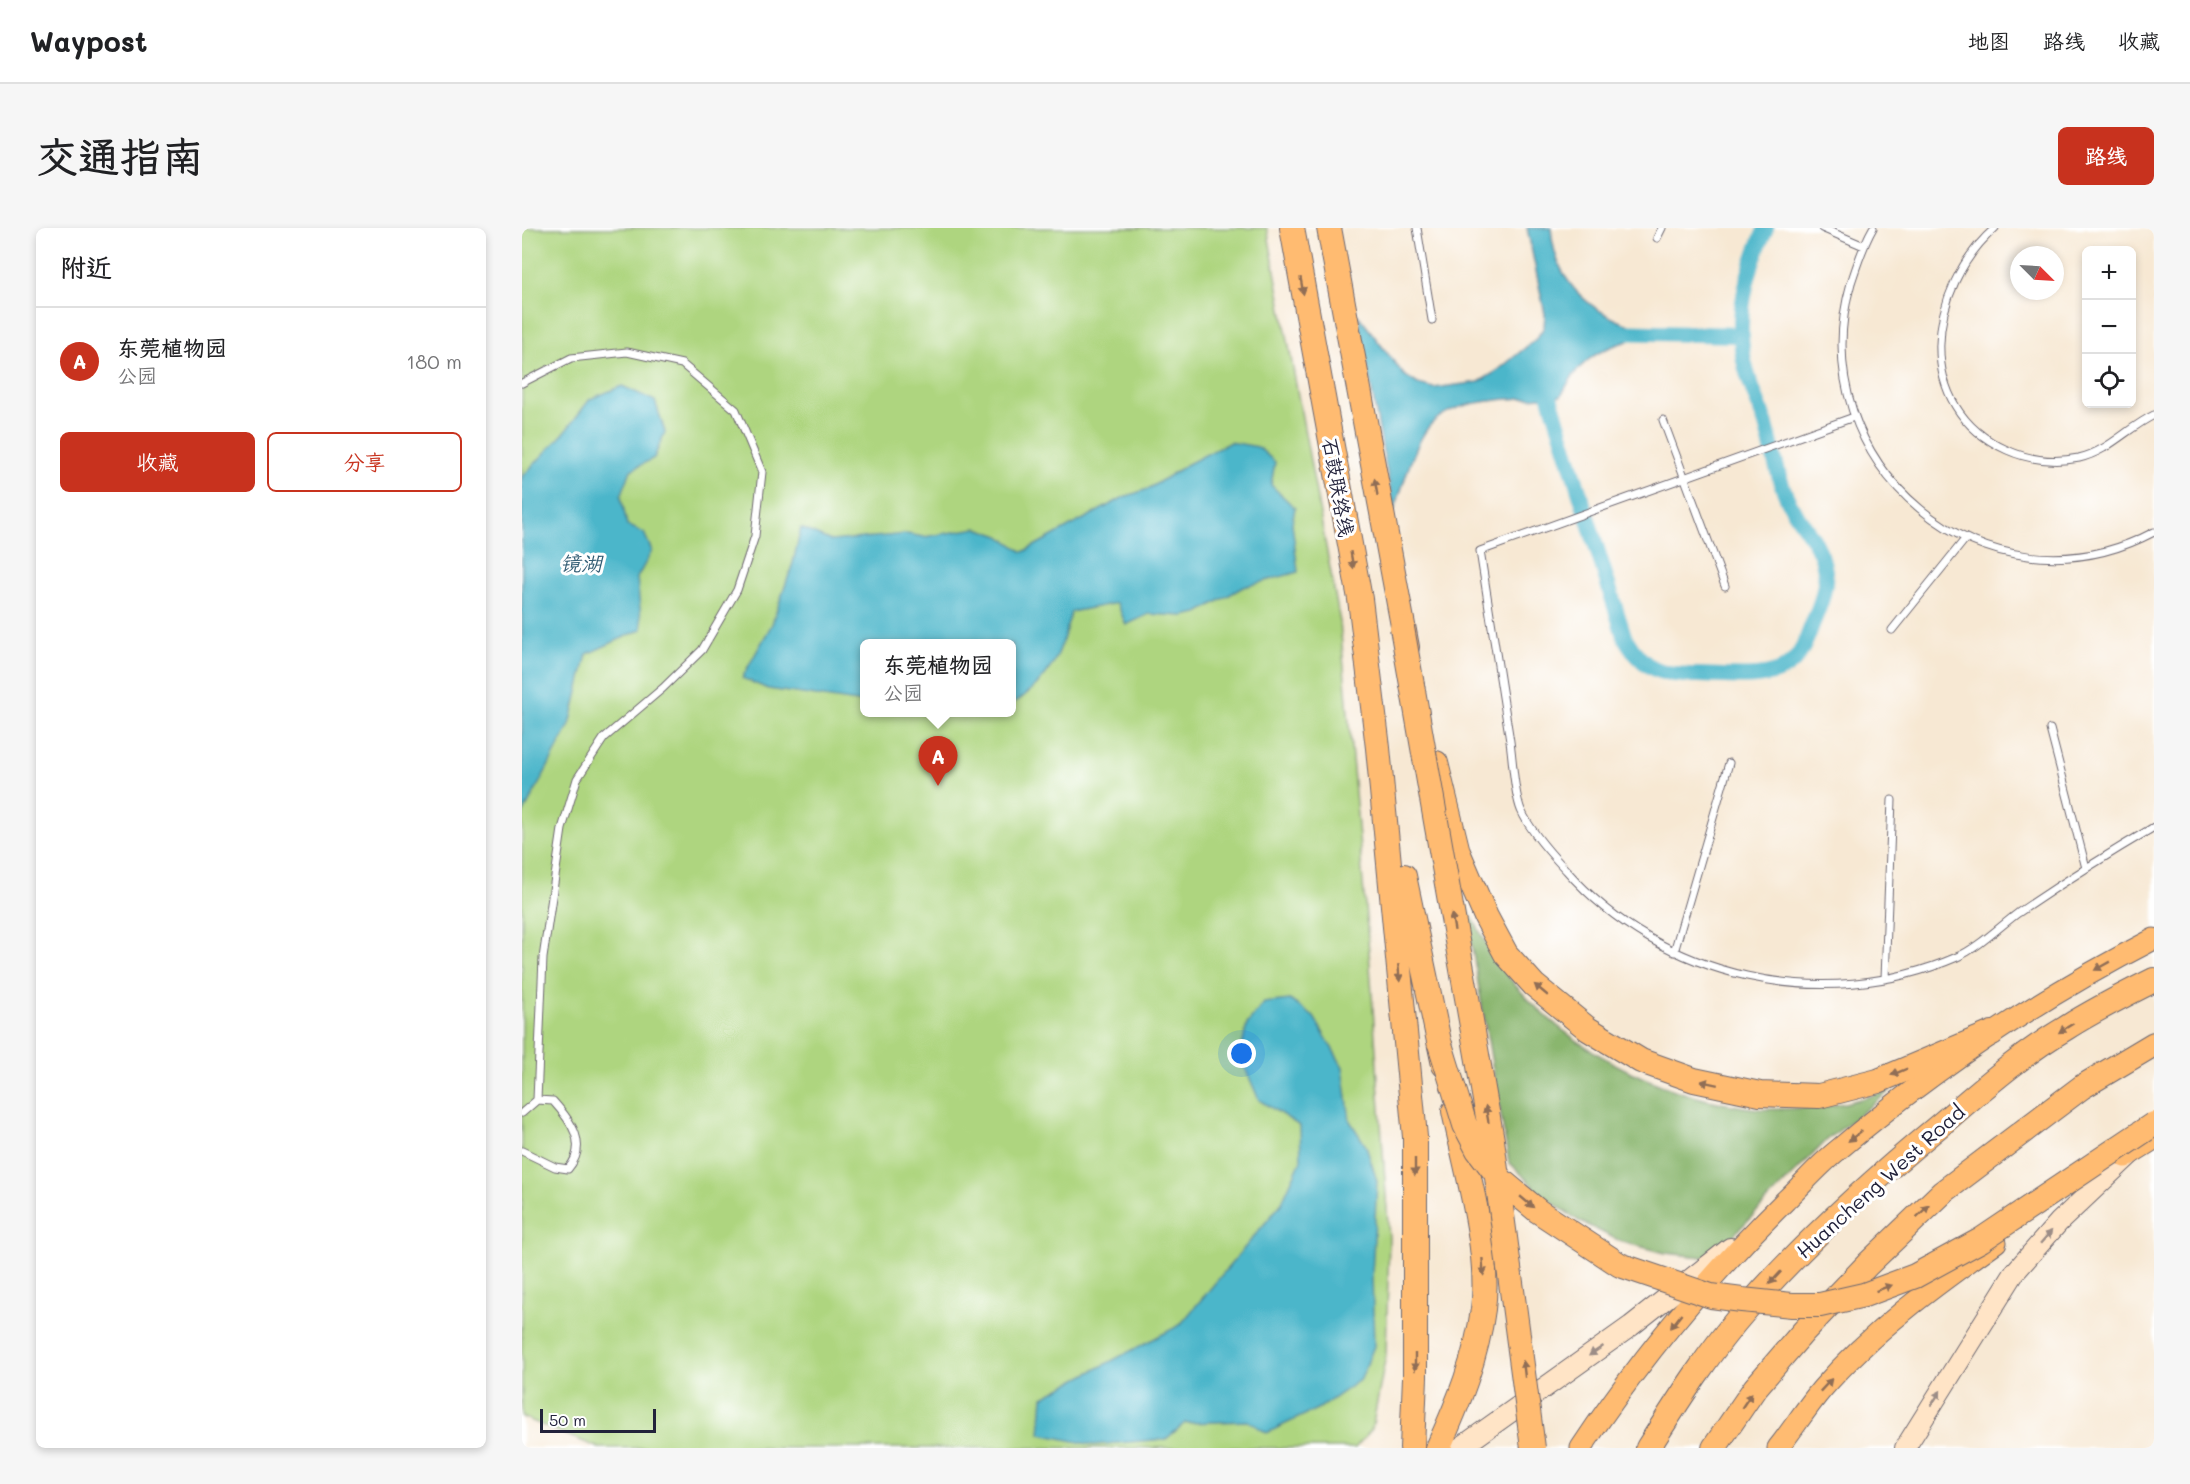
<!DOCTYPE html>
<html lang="zh">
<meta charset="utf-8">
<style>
:root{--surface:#fff;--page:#f6f6f6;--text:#202124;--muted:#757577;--line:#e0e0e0;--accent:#c8321e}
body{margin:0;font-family:Mali,"LXGW WenKai TC",sans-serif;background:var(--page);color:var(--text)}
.controls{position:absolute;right:18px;top:18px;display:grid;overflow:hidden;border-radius:9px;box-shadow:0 3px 9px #0003}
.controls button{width:54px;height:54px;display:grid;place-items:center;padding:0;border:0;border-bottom:2px solid var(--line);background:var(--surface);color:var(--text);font:30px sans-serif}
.compass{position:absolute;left:1488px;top:18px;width:54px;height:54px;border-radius:50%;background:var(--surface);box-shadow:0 3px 9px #0003;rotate:114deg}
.scale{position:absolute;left:18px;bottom:15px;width:116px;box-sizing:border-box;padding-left:6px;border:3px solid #22223b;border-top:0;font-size:16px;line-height:21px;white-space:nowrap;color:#22223b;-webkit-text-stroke:4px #fff;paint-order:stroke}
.you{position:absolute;left:720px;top:826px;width:21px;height:21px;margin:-15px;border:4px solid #fff;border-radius:50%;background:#1a73e8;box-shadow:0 0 0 9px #1a73e833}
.badge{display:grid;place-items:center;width:39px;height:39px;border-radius:50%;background:var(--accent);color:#fff;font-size:20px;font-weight:700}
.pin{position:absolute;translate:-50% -50px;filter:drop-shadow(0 2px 3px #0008)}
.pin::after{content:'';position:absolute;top:32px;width:21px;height:18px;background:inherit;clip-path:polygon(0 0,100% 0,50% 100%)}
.popup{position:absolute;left:338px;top:411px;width:156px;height:78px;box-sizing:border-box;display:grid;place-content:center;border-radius:9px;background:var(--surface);filter:drop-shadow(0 2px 4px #0005);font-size:20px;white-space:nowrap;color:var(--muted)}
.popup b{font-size:22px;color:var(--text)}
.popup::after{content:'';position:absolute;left:50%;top:100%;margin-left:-12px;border:12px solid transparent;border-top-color:var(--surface)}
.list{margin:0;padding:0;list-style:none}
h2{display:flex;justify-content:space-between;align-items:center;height:78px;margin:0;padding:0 24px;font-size:26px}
h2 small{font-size:20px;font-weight:400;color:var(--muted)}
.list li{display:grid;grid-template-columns:39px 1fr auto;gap:18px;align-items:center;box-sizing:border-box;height:108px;padding:0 24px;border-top:2px solid var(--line)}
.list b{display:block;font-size:22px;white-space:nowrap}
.list p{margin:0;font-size:20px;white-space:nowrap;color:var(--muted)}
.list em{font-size:20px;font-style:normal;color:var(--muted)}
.actions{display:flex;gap:12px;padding:18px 24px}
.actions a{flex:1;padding:14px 0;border:2px solid var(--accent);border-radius:9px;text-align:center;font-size:21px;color:var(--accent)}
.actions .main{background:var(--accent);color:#fff}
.icon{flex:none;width:33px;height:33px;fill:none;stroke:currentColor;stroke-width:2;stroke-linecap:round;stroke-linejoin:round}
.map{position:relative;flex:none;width:1632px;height:1220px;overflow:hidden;border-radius:9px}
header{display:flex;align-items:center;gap:36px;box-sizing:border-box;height:84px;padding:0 30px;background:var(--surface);border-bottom:2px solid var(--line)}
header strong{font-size:28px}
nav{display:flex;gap:33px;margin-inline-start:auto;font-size:21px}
.intro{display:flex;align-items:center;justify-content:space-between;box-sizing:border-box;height:144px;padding:0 36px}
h1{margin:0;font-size:42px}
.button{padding:15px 27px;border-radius:9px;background:var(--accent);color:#fff;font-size:21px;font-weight:700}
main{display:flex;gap:36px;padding:0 36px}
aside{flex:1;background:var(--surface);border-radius:9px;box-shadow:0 3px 9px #0003}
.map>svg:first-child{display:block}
.green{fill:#aed57f;stroke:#687c5d;stroke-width:1.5;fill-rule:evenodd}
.forest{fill:#8ab66e;stroke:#566c54;stroke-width:1.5}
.water{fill:#4cb6ca;stroke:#376c82;stroke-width:1.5}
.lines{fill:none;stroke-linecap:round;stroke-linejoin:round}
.canal{stroke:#4cb6ca;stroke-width:16}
.lane-casing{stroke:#6d6770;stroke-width:9}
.secondary-casing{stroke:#6d6770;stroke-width:22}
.primary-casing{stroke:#6d6770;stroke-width:23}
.highway-casing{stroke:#6d6770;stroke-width:26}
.lane{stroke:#fff;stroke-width:7}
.secondary{stroke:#ffe4c6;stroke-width:20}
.primary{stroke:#ffbb71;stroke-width:21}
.highway{stroke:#ffbb71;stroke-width:24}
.highway-bridge-casing{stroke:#6d6770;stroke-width:26;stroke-linecap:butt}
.highway-bridge{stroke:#ffbb71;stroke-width:24}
.oneway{fill:#906e56}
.oneway2{fill:#9c8d87}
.labels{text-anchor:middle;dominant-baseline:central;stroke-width:6;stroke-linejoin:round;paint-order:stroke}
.street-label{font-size:20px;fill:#22223b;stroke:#fff}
.water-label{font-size:21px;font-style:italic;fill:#335d74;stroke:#fff}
</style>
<header>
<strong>Waypost</strong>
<nav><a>地图</a><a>路线</a><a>收藏</a></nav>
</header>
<div class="intro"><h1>交通指南</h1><a class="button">路线</a></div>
<main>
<aside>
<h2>附近<small></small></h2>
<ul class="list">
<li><span class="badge">A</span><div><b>东莞植物园</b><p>公园</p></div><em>180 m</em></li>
</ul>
<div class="actions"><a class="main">收藏</a><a>分享</a></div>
</aside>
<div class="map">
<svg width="1632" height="1220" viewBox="0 0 1632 1220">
<rect width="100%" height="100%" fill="#fff"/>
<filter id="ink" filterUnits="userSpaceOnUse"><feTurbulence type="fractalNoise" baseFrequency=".0167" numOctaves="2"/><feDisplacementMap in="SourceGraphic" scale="12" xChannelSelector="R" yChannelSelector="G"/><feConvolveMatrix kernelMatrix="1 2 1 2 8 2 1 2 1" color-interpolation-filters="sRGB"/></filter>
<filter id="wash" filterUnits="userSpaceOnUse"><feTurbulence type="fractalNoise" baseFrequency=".008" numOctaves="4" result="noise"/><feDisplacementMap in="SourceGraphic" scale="24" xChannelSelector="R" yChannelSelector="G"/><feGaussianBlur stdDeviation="1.35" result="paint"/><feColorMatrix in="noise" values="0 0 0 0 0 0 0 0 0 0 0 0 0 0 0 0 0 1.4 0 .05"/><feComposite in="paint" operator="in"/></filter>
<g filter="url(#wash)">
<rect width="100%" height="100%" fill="#f7e8d3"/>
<path class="green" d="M0,0H745L818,394L847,723L867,1010L864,1127L850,1201L833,1220H77L0,1189ZM342,416H490V484H342Z"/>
<path class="forest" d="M942,673C957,703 972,733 994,758C1054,827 1148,872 1238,881C1259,882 1282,880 1302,878C1324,877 1348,868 1369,862L1305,912L1189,1030L1143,1025L1098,1013L1057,993L1020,967L987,934Z"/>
<path class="water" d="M1005,0H1029C1032,49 1062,80 1107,97L1106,113C1073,122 1054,137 1039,168C1001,171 929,167 905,201C890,222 881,259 872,283L836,87L882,147L896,156L912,160L957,154L975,143L1015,110L1022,99L1023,86Z
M100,158L133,173L143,204L132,230L109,242L99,268L105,297L122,305L130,323L115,350L120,401L65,426L48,497L1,586L0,593V249L42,205L68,171Z
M708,214L736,219L753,234L749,257L773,280L770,295L776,344L721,359L676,385L661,388L627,386L604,397L595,375L549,384C540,417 536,438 509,462C502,468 498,473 490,475V416H342V475L246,461L220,450L250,396L271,335L279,300L309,313L385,306L402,309L455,300L478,308L501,324L602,269L626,261L664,237Z
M768,772L792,789L821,839L828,893L844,918L855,953L850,1047L852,1118L839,1151L799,1179L745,1205L726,1193L663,1195L644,1211L571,1217L518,1206L521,1169L658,1097L759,976L779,932L778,898L737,872L718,828L725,796L742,775Z"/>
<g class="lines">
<path class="canal" d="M1086,104L1220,107
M1030,146L1028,169L1102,408C1122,443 1137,447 1176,447C1206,447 1254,457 1275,429C1283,419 1287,404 1292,392C1298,377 1305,360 1303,343C1299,313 1278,297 1266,272C1255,249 1251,222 1244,197C1238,178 1229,160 1224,141C1211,93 1224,44 1244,0"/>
</g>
</g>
<g filter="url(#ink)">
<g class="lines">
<g class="lane-casing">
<path id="lane" d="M895,0L910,92
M1300,0L1342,18
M1351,0C1341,17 1335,37 1329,55C1277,236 1464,393 1632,304
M1473,0C1405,60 1390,180 1485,222C1507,232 1533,235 1557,230C1587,223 1605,200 1632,187
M1135,10L1140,0
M0,155L49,130L105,124L160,136L214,182L240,244L233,308L215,362L180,422L141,460L82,510L55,551L40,601L21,730L15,872
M1332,189L958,323C968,384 977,446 987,507C991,529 991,562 999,582C1008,603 1028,625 1044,642C1140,751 1301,787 1435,729C1456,720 1477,699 1496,685C1540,655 1586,626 1632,599
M1141,192L1203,358
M1370,402L1444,310
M1528,501L1564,640
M1152,724L1207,535
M1363,750L1370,572
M0,885L15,872L31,873C49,893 67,917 46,941L33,939L0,923"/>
</g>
<g class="secondary-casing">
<path id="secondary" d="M938,1220L1109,1098L1208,1020
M1383,1220L1493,1044L1537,994L1613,922"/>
</g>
<g class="primary-casing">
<path id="primary" d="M1603,929L1632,911
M1059,1220C1118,1131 1188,1047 1264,972C1281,956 1297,937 1316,922C1413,840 1519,769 1632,711
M1256,1220C1271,1201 1284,1180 1300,1161C1350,1103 1412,1058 1474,1014"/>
</g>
<g class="highway-casing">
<path id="highway" d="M770,0L838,371L856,520L893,909V1149L890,1220
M807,0L885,419
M914,535L936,624L964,689L984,726L1012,757L1066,801L1119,833L1172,852L1238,866L1297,868L1356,853L1470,805
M882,648L922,837
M916,1220C936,1176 955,1129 961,1081C969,1024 944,941 932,883
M1126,1220C1157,1171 1188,1122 1226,1079C1284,1013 1350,953 1418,897C1458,863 1498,827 1544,800C1572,782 1602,767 1632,752
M1192,1220L1233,1160L1282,1103L1346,1036L1421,964L1560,859L1632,816"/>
</g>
<use href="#lane" class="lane"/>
<use href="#secondary" class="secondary"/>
<use href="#primary" class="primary"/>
<use href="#highway" class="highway"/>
<g class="highway-bridge-casing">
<path id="highway-bridge" d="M880,400L970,912L1011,1220
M918,816L943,897L956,922L980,953L1016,983L1098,1037L1189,1068L1220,1072L1270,1077H1298L1342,1067L1393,1048L1459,1012L1632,896"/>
</g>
<use href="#highway-bridge" class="highway-bridge"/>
</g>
<defs><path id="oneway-solid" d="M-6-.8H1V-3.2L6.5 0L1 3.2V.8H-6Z" transform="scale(1.5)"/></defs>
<g class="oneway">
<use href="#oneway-solid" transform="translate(780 58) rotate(80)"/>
<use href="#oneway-solid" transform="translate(854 259) rotate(-100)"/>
<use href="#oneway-solid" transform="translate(830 332) rotate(80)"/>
<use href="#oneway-solid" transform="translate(931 694) rotate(-100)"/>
<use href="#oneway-solid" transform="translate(1580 738) rotate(151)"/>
<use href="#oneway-solid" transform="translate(877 745) rotate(85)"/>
<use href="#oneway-solid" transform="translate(1019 762) rotate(-140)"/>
<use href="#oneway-solid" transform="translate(1544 800) rotate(148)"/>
<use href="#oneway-solid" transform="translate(1377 844) rotate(157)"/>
<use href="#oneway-solid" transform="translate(1187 855) rotate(-168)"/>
<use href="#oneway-solid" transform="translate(965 886) rotate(-100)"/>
<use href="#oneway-solid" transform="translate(1333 908) rotate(142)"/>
<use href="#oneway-solid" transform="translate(893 939) rotate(90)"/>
<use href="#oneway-solid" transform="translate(1005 974) rotate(40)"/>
<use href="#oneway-solid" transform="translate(1401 983) rotate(-44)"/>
<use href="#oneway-solid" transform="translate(961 1039) rotate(86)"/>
<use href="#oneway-solid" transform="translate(1253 1050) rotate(133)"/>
<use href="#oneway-solid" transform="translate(1362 1060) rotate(-20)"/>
<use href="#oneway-solid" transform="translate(1154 1093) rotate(128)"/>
<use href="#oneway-solid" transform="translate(893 1134) rotate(90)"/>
<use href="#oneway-solid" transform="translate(1002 1141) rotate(-97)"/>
<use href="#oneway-solid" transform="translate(1304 1157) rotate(-47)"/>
<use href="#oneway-solid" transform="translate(1225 1172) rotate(-56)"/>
</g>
<g class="oneway2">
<use href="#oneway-solid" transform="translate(1524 1009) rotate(-49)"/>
<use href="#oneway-solid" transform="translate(1074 1123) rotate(146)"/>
<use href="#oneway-solid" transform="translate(1414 1170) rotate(-58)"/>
</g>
</g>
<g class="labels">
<g class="street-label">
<text transform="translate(817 259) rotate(80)">石鼓联络线</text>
<text transform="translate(1358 953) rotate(-42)">Huancheng West Road</text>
</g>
<g class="water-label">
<text x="59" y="334">镜湖</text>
</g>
</g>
</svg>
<div class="controls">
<button>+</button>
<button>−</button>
<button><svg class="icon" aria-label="locate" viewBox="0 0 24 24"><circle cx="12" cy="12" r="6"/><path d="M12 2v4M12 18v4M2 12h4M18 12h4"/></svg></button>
</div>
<svg class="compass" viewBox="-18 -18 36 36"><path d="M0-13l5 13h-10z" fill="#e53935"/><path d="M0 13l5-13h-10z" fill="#757577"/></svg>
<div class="scale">50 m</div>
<div class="you"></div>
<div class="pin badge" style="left:416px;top:558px">A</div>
<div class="popup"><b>东莞植物园</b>公园</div>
</div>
</main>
